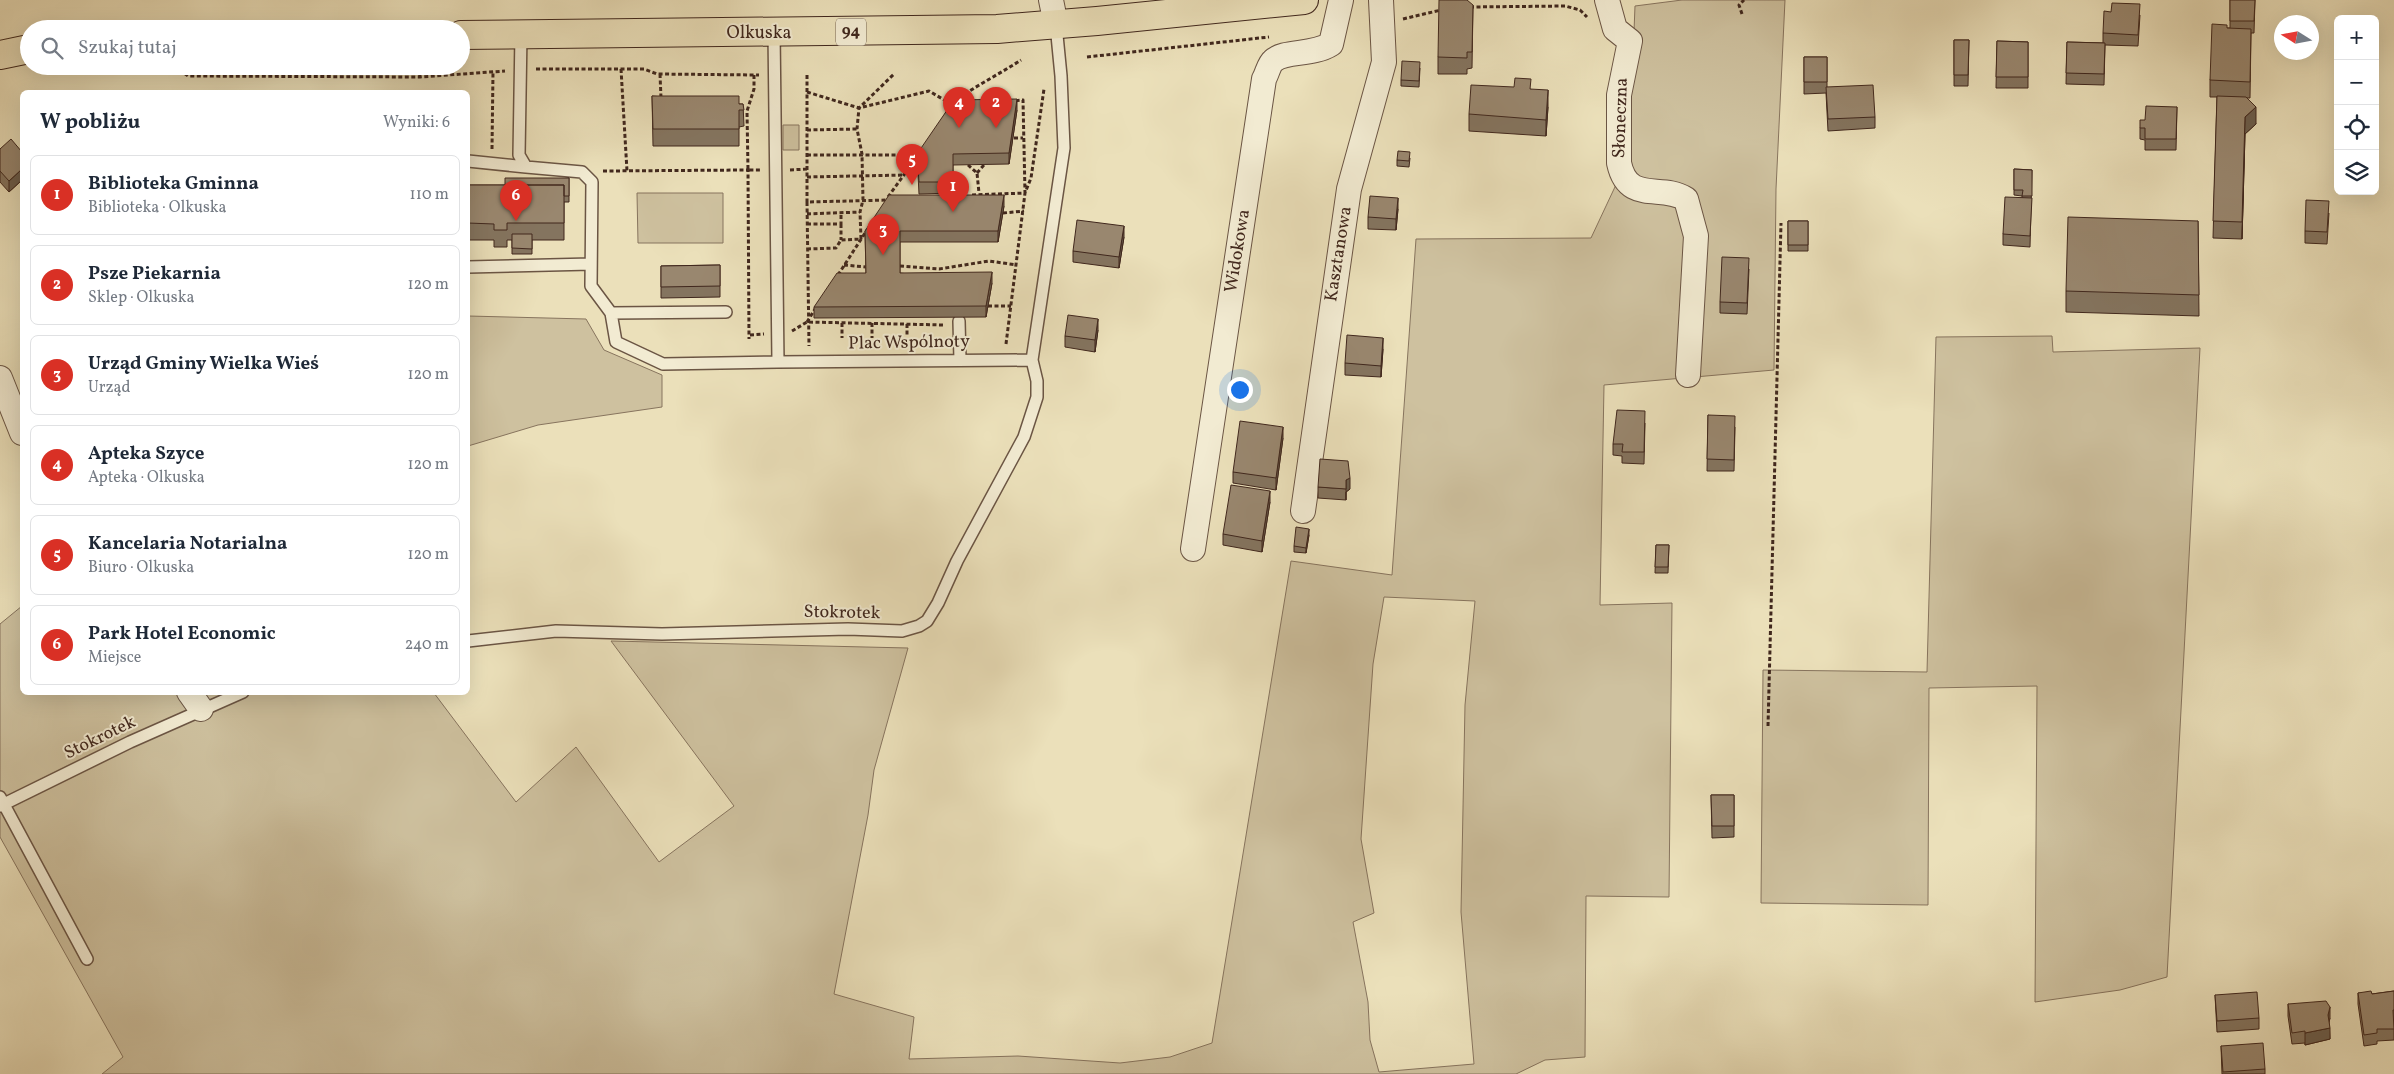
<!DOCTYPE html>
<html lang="pl">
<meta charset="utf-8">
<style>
:root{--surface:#fff;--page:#f6f6f7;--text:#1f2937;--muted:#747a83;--line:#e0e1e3;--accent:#d93025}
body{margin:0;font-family:Vollkorn,serif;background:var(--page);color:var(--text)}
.controls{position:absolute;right:15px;top:15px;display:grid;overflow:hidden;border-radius:8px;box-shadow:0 5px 20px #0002}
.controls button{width:45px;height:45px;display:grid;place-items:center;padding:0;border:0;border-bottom:1px solid var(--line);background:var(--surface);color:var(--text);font:25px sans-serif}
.compass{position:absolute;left:2274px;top:15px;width:45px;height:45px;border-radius:50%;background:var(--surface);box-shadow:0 5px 20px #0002;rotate:281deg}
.you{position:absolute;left:1239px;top:389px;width:18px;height:18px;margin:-12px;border:4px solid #fff;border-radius:50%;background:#1a73e8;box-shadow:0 0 0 8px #1a73e833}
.badge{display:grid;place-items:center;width:32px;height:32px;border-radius:50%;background:var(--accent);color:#fff;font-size:16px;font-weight:700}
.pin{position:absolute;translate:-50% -41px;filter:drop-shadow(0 1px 2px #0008)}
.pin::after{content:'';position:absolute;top:26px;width:18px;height:15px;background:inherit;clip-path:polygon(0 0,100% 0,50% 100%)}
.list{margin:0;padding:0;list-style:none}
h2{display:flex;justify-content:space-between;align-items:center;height:65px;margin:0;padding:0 20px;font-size:21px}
h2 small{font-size:16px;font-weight:400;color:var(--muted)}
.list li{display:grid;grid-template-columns:32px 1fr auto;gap:15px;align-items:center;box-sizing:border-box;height:80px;margin:0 10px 10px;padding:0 10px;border:1px solid var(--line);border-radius:8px}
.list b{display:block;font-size:19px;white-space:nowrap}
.list p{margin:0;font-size:16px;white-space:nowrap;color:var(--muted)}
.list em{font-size:16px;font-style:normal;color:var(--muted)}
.icon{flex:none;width:28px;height:28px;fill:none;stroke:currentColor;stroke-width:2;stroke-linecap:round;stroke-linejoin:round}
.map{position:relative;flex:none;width:2394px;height:1074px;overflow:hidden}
.search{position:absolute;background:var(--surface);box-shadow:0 5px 20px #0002;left:20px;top:20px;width:450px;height:55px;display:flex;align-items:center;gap:12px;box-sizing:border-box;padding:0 18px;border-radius:28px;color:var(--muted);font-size:19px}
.panel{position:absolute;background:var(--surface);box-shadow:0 5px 20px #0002;left:20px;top:90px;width:450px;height:605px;border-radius:8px}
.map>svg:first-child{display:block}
.green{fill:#cec19f;stroke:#87745e;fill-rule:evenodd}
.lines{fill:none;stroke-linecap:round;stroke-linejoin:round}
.service-casing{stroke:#6b5544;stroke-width:14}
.minor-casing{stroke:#6b5544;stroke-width:26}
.primary-casing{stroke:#40271d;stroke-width:30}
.path{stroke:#40271d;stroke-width:3;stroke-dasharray:4 2.5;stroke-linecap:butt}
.service{stroke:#f2ebd2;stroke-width:11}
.minor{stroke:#f2ebd2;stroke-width:24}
.primary{stroke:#ebe0ba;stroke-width:28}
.wall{fill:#84745f;stroke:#40271d}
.shaded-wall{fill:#6b5e4e;stroke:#40271d}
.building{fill:#99876f;stroke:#40271d}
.labels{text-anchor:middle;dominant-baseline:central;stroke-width:4;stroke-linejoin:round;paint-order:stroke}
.shield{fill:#f2ebd2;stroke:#756253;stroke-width:1}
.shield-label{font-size:16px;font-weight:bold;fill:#40271d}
.street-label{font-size:18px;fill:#40271d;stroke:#f2ebd2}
</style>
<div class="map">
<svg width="2394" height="1074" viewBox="0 0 2394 1074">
<rect width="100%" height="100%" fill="#ebe0ba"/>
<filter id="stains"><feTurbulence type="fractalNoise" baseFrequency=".004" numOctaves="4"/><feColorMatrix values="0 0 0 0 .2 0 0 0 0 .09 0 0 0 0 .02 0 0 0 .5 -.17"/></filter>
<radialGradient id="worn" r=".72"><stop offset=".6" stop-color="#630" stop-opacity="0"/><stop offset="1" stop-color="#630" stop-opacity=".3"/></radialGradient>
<path class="green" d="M1682,0H1785L1776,189L1774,370L1604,385L1600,605L1672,603L1669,897L1586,896L1585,1057L1545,1060L1516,1074H102L123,1057L0,837V624L22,606V692H200L203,696L213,692L434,693L516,802L576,747L659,862L734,806L611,641L908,648L874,770L868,815L834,994L914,1017L909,1059L1018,1056L1120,1063L1170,1057L1212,1043L1291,561L1392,575L1416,239L1591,238L1629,157L1635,6ZM1384,597L1475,601L1465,705L1461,912L1474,1064L1379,1072L1370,1040L1368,1002L1353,922L1374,913L1361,839L1373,664Z
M783,125H799V150H783Z
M637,193H723V243H638Z
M468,316L586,319L604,350L662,375V407L538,425L468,446Z
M2052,336L2053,352L2200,348L2167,977L2120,990L2035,1002L2037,686L1929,688L1928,905L1761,903L1763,670L1927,672L1936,337Z"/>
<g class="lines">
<g class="service-casing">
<path id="service" d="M774,32L778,362L1032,360
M521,34L519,155L526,167L582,172L592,182L591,286L611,313L616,342L663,364L778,362
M468,161L526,167
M468,267L591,264
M611,313L726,312
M959,321L960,360
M468,641L556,631L662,634L848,629L902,631L919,626L927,621L938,603L957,561L1024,437L1037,397V381L1032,360L1064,148L1061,76L1056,25
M0,797L87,959
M0,806L130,742L243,692"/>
</g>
<g class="minor-casing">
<path id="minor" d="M1051,0L1056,25
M1607,0L1615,29L1630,41L1619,95V163C1628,205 1661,183 1686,199L1696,236L1688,375
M0,378L22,433
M1303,511L1349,189L1384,62L1381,0
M1193,549L1264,79C1267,74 1269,64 1273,61C1284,50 1312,56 1331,44L1341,0
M189,692L201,709"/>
</g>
<g class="primary-casing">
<path id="primary" d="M461,35L997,29L1097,21L1304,0
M0,55L29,49"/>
</g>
<path class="path" d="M1470,7L1565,6L1580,10L1587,17
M1742,14L1739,5L1744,0
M1403,19L1441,10
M1087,57L1269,37
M174,66L188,76L420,77L505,71
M419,66L420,77
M536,69H644L657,74L759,75
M621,69L627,171
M660,74L661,98
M754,75V89L747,111L748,170H761
M807,75V202L889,200
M807,92L859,108L929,91L951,104C973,87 998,75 1021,60
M807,130L857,129
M1014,138H1023
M492,149L493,72
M807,155H918
M968,165L977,173L979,193
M790,170L807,169
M603,171L748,170L749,339
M977,173L984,165
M807,177L905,175
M972,195L1025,193L1023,100L1013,101
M888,197L919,154
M807,202L809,346
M1003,213L1024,211
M807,214L860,212
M807,224H841V213
M841,224V240
M807,249L836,248L841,240L861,239L860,212L863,200L862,154L857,129L859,108L894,74
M844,265L866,267
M900,266L939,269L989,261L1017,265
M838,275L867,230
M988,306H1011
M807,322L815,309
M842,323V338
M872,323V338
M907,324V337
M792,331L807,322L944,325
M750,335L764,334
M1006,344L1025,193L1031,178L1044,89
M1768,726L1781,223"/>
<use href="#service" class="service"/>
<use href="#minor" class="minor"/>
<use href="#primary" class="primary"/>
</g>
<path class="wall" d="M2230,0H2255L2254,33H2251L2250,98H2246L2256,124L2245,134L2242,239L2213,238L2217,97H2210V80L2227,28H2230Z
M1473,5L1472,68L1467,69V74H1438V57Z
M2140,15L2138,46L2105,45L2104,85L2066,84L2067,42L2103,43V33Z
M1954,40H1969L1968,86H1954Z
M1997,41L2028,42V88H1996Z
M1804,57H1827V87L1875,117V128L1828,131L1826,93L1804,94Z
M1420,68L1419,87L1401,86V80Z
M1531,89L1548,107L1546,136L1469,131V114Z
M652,96L739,104H743L744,126L739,127V146H653Z
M2177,107L2176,150H2145V140L2140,139V128L2145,120Z
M1017,110L1009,164L953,165V193L919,194L917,154Z
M0,149L22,152V180L9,192L0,182Z
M1410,158L1409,167L1397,166V160Z
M2014,169L2032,170L2030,247L2003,245V234L2022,198V196L2014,195Z
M569,178V202H564V240H532V254H512V240H507V247H494V240H468V185H505Z
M1004,206L998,242H900V273L992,283L986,317L814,318V307L866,273L865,231Z
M1398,209L1396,230L1368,229V217Z
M2329,213L2327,244L2305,243V231Z
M1788,221H1808V251H1788Z
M2198,221L2199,316L2066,312V291Z
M1124,237L1119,268L1073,262V251Z
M720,265V297L661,298V266Z
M1749,269L1747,314L1720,313V302Z
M1098,330L1095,352L1065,347V336Z
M1383,349L1381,377L1345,375V363Z
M1708,415L1735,427L1734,471H1707Z
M1645,423L1644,464L1622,463V456L1613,455V444Z
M1283,438L1276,490L1233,483V472Z
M1318,487L1350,489L1346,492V500L1318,498Z
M1270,502L1262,552L1223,545V534Z
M1309,535L1306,553L1294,552V546Z
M1656,545H1669L1668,573H1655Z
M1711,795H1734V837L1712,838Z
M2394,991V1040L2377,1041V1044L2364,1046L2358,1004V993L2372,994Z
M2215,995L2259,1018V1029L2217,1032Z
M2288,1004L2330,1018L2329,1022L2330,1039L2305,1045V1043L2292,1044L2288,1016Z
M2221,1046L2265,1069V1074H2222Z"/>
<path class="shaded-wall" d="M1548,90V107L1546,136V120Z
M1017,99V110L1009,164V153Z
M2256,107V124L2245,134L2242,239L2245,117Z
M22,169V180L9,192V181Z
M1004,195V206L998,242V231Z
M1398,198V209L1396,230V219Z
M1124,226V237L1119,268V257Z
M992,272V283L986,317V306Z
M1098,319V330L1095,352V340Z
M1383,338V349L1381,377V366Z
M1283,427V438L1276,490V478Z
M1350,478V489L1346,492V500V480Z
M1270,491V502L1262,552V541Z
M1309,529V535L1306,553V548Z
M2330,1007V1018L2328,1026V1015Z
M2330,1028V1039L2305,1045V1033Z"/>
<path class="building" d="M1439,0H1467L1473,5L1472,52H1467V58L1438,57Z
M2230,0H2255L2254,21H2230Z
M2112,3L2140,4L2138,35L2103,33L2104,11L2111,12Z
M2212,24L2227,25V28L2251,29L2250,82L2210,80Z
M1954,40H1969L1968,75H1954Z
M1997,41L2028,42V77H1996Z
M2067,42L2105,43L2104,74L2066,73Z
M1804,57H1827V82H1804Z
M1402,61L1420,62L1419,81L1401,80Z
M1515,78L1531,79L1530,89L1548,90L1546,120L1469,114L1471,85L1514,87Z
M1873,85L1875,117L1828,119L1826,87Z
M652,96H739V104H743L744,110H739V129H653Z
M2217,96L2246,97L2256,107L2245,117L2242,222L2213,221Z
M1017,99L1009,153L953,154V182H919L917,154L954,100Z
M2146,106L2177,107L2176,139H2145V128H2140V120H2145Z
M11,139L22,152V169L9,181L0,171V149Z
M1398,151L1410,152L1409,161L1397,160Z
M2014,169L2032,170V196H2022L2023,190H2014Z
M505,178H569V196H564V185H505Z
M468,185H564V223H507V230H494V224L468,223Z
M889,195H1004L998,231H900V273L992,272L986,306L814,307L837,273H866L865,231Z
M1370,196L1398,198L1396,219L1368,217Z
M2005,197L2032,198L2030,236L2003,234Z
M2306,200L2329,201L2327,232L2305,231Z
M2068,217L2198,221L2199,295L2066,291Z
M1077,220L1124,226L1119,257L1073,251Z
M1788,221H1808V245H1788Z
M512,234H532V249L512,248Z
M1722,257L1749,258L1747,303L1720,302Z
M720,265V286L661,287V266Z
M1068,315L1098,319L1095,340L1065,336Z
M1347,335L1383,338L1381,366L1345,363Z
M1617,410L1645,411L1644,452H1622L1623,444H1613Z
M1708,415L1735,416L1734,460L1707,459Z
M1240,421L1283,427L1276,478L1233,472Z
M1320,459L1348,461L1350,478L1346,480V489L1318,487Z
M1231,485L1270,491L1262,541L1223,534Z
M1296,527L1309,529L1306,548L1294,546Z
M1656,545H1669L1668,567H1655Z
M1711,795H1734V826H1712Z
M2371,991L2372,994L2394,991V1010H2393L2394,1029H2377V1033L2364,1035L2358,993Z
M2257,992L2259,1018L2217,1021L2215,995Z
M2326,1001L2330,1007L2328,1015L2330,1028L2305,1033V1031L2292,1033L2288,1004Z
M2263,1043L2265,1069L2223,1072L2221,1046Z"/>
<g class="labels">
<rect class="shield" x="836" y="18.5" width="30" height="27" rx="4"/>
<g class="shield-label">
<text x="851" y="32">94</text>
</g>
<g class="street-label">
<text x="759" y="33">Olkuska</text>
<text transform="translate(1621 118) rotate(-88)">Słoneczna</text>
<text transform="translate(1238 251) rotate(-81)">Widokowa</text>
<text transform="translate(1339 254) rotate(-81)">Kasztanowa</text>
<text transform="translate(909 343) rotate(-1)">Plac Wspólnoty</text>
<text transform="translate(842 613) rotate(1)">Stokrotek</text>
<text transform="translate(100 738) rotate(-26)">Stokrotek</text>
</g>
</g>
<rect width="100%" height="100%" filter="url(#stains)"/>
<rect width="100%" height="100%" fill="url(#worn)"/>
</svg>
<div class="controls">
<button>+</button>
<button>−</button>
<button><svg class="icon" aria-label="locate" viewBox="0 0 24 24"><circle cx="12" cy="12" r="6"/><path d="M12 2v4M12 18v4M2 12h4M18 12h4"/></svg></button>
<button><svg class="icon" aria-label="layers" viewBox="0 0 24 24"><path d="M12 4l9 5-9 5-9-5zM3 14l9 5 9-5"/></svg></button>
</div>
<svg class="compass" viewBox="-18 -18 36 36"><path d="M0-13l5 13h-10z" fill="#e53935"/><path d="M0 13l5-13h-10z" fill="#747a83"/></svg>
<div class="you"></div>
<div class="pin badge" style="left:953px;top:212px">1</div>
<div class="pin badge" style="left:996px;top:128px">2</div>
<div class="pin badge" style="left:883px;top:255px">3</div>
<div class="pin badge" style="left:959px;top:128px">4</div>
<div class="pin badge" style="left:912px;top:185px">5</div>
<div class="pin badge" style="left:516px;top:221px">6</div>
<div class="search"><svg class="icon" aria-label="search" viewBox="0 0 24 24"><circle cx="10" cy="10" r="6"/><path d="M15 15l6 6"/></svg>Szukaj tutaj</div>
<section class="panel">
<h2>W pobliżu<small>Wyniki: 6</small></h2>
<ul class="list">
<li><span class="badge">1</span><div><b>Biblioteka Gminna</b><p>Biblioteka · Olkuska</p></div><em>110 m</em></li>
<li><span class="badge">2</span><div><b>Psze Piekarnia</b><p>Sklep · Olkuska</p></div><em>120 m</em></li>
<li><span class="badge">3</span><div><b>Urząd Gminy Wielka Wieś</b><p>Urząd</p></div><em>120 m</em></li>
<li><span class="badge">4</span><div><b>Apteka Szyce</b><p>Apteka · Olkuska</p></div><em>120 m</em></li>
<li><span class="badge">5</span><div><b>Kancelaria Notarialna</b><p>Biuro · Olkuska</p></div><em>120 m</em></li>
<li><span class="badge">6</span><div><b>Park Hotel Economic</b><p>Miejsce</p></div><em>240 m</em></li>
</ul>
</section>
</div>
